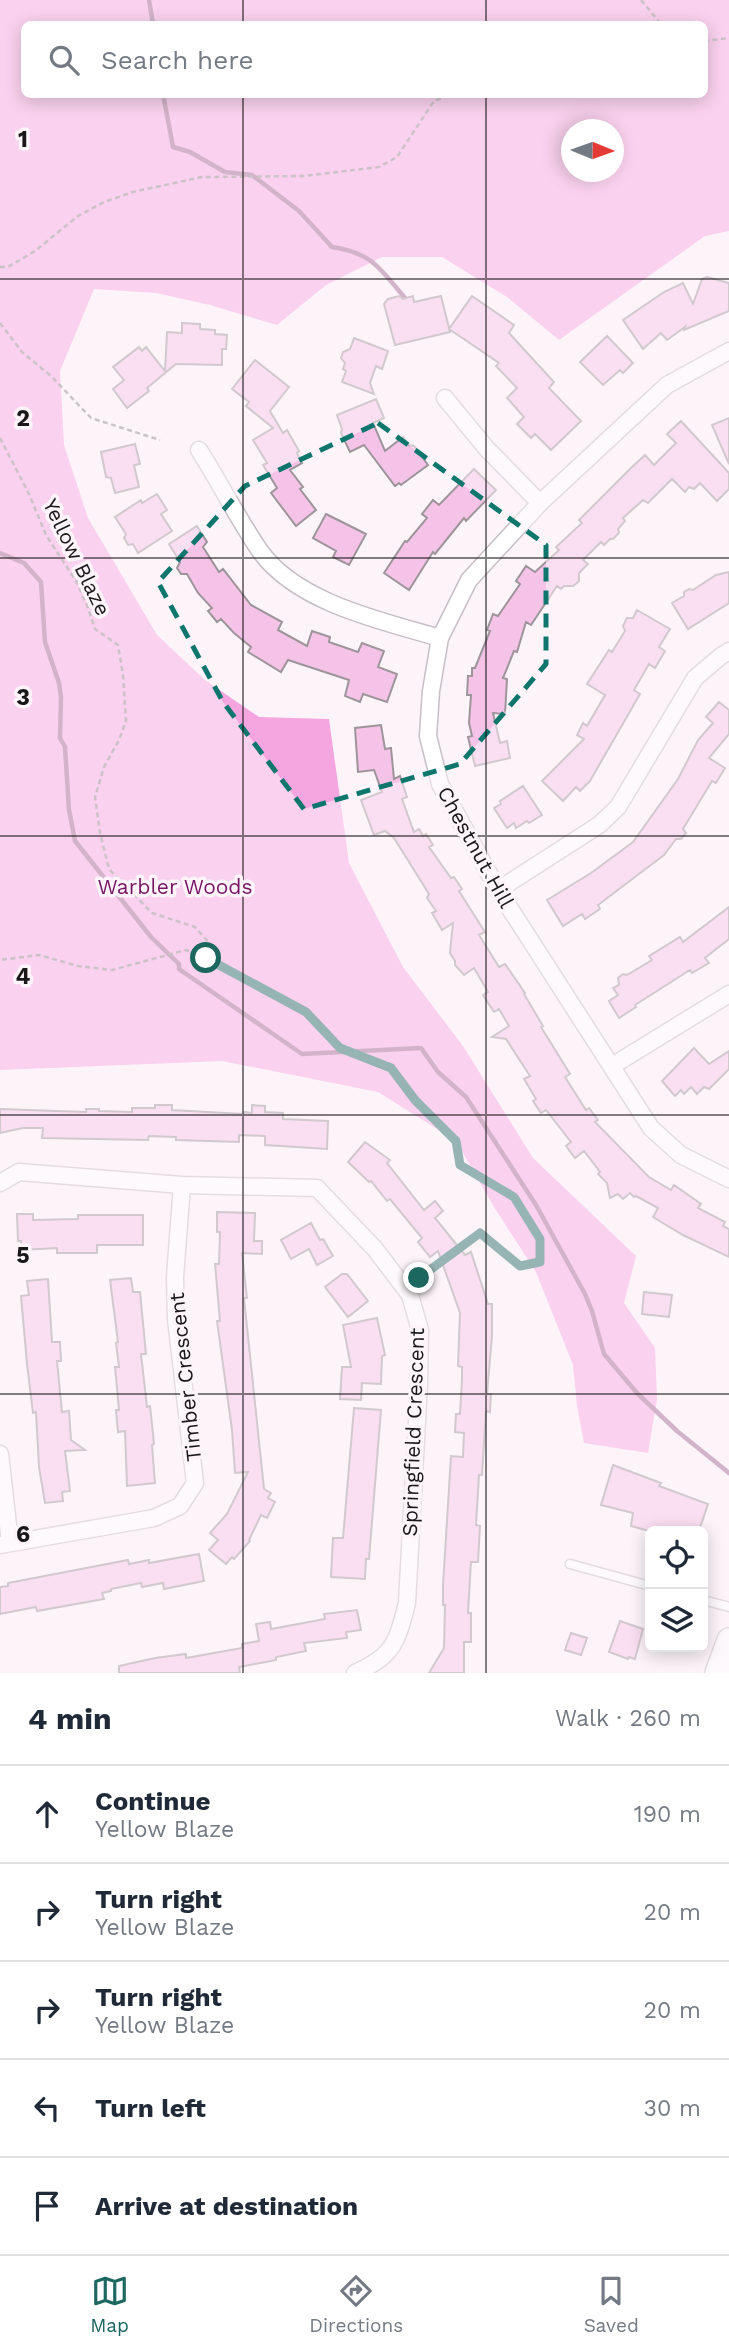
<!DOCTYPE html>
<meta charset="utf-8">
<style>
:root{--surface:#fff;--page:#f2f2f3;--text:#1f2937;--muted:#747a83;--line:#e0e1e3;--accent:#1c6760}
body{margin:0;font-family:"Work Sans",sans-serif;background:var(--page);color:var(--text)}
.controls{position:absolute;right:21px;bottom:21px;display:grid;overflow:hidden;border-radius:10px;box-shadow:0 4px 18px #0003}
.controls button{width:63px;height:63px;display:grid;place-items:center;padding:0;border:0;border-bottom:2px solid var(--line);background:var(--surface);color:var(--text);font:35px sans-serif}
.compass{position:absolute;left:561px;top:119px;width:63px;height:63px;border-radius:50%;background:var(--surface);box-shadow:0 4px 18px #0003;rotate:91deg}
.stop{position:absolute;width:21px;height:21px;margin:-16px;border:5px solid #1c6760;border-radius:50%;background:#fff}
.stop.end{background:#1c6760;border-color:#fff;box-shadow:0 2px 7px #0008}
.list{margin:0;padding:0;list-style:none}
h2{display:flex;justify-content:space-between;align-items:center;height:91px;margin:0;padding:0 28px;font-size:30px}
h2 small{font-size:23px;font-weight:400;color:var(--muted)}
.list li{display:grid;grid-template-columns:46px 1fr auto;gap:21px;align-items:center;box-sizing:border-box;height:98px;padding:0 28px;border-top:2px solid var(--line)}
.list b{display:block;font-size:26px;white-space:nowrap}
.list p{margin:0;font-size:23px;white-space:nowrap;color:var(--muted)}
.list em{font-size:23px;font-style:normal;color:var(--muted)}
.icon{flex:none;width:38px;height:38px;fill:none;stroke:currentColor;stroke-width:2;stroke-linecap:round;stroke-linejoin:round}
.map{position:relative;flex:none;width:729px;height:1673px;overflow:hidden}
.search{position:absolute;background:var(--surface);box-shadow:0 4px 18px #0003;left:21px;right:21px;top:21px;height:77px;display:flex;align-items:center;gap:18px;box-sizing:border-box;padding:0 24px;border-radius:10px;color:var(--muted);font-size:26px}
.sheet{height:581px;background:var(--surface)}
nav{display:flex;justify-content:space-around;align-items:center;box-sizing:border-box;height:98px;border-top:2px solid var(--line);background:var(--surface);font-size:19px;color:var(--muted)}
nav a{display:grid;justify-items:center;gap:4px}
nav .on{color:var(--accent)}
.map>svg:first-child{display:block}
.green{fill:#f5a6e1;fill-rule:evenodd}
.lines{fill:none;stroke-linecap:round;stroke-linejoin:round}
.stream{stroke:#9d658f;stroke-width:4.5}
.building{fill:#f5c3e8;stroke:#9d959a;stroke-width:2}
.service-casing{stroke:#c8bfc6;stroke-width:11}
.minor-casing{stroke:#c8bfc6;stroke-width:19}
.secondary-casing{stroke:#c8bfc6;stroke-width:26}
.path{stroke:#8e888c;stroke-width:2.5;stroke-dasharray:5 3.5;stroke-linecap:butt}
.service{stroke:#fff;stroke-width:8}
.minor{stroke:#fff;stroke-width:16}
.secondary{stroke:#fff;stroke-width:23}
.route{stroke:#1c6760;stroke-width:9}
.marked{fill:none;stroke:#0f766e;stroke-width:5;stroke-dasharray:14 9;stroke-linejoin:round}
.grid{fill:none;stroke:#1a1719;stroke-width:2;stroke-opacity:0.55}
.labels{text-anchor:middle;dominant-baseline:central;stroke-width:7;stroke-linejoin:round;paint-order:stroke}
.street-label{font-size:21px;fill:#1a1719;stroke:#fdf4fa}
.park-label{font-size:21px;fill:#741563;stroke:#fdf4fa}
.grid-label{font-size:23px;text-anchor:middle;font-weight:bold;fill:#1a1719;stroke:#fdf4fa;stroke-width:7;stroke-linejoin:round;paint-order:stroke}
</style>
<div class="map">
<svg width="729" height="1673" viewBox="0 0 729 1673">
<rect width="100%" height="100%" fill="#fdf4fa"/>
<path class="green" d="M0,0H729V231L705,236L559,340L507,297L442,257H382L326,285L277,325L210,305L156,293L94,289L60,371L64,445L88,518L157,635L205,680L259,717L329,719L349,863L403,967L463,1046L533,1158L636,1256L624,1303L655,1348L657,1399L648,1453L584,1443L577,1406L573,1365L536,1272L494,1207L456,1141L378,1092L222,1061L0,1070ZM24,24H704V94H24ZM572,130H614V172H572Z"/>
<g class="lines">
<path class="stream" d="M149,0L153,24
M163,94L173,147L190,152L225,172L252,175L299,211L332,247C373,253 380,269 405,298
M0,553L24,563L41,582L45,642L59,683L61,697L60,738L65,747L69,810L75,841L151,937L179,964V969L302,1054L421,1048L438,1072L466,1097L536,1205L585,1294L592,1311L604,1354L637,1393L677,1431L729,1473"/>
</g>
<path class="building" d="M707,277L729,283V311L684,330L685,327L667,340L661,333L643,349L623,320L664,292L683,283L693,304L702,279Z
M399,296L403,299L413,296L414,302L441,296L450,332L395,345L384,304L388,299Z
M472,296L514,325L509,333L554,382L549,388L581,421L551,450L535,434L531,438L517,424L524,417L507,398L517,388L496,366L499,363L449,329Z
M182,323L200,324V329L215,330V334L227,335L226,349H222V365L176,364L147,388L149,391L127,408L113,389L124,380L113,367L139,347L142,351L146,347L165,371L167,332L182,333Z
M607,336L633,363L623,373L620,370L603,385L580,362Z
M354,338L388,351L382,369L376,366L370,383L374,394L342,382L346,371L343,369L345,363L341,358L343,352L350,349Z
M255,360L289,387L270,411L283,433L287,430L299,451L297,453L302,463L290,470L303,487L300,489L316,510L296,526L271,493L277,488L263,465L267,463L253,440L273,428L246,406L249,402L232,389Z
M376,399L384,418L373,423L385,451L403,437L409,445L414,446L428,465L401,485L399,483L395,486L364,445L350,452L341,433L342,429L337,415Z
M729,418V464L712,425Z
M681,421L729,473V489L717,501L700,483L694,489L689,487L685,492L672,479L648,503L643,500L623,518L625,521L618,529L619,533L613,539H610L604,545L601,542L583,560L588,564L579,573V581L573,586H564L561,589L557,586L531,625L526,622L517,652L514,651L503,678L507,679L505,714L493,713L500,743L507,741L510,758L475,766L468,737L472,736L469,723L471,695H467L468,676H472V668H475L490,631L487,630L493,614L498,616L520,584L516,581L526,566L535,572L559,550L556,547L582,523L579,520L631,468L645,455L654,465L676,443L667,434Z
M135,444L140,464L134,465L139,487L115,493L111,478L106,477L101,452Z
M474,469L496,490L466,521L464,518L435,554L433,552L409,590L384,573L405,541L407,542L427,518L422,514L433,500L439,505Z
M157,494L167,510L161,514L172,531L138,553L133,544L128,545L124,538L126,534L115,517L141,500L142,503Z
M326,514L366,534L349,565L333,557L336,551L313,538Z
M197,526L207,542L203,547L219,572L223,569L251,605L282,622L278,630L307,646L312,631L330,637L329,642L358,652L362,643L384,651L378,667L397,674L387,702L363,694L360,702L345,696L349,680L288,660L281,672L248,652L251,647L234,633L221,619L217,622L208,611L212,608L198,593L187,574H181L177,568L180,562L169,544Z
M729,572V603L688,629L672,603L684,596V592L689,589L693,590L716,575Z
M637,610L670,629L659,647L665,651L655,668L649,664L634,690L640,694L590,781L580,791L576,787L563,801L542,781L584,739L577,735L583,723L587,726L605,695L587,684L609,650L612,652L625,631L623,626L627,618H633Z
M719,702L729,710V734L709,758L725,768L716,783L712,781L692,814L683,829L686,833L681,839H676L664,855L598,905L600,909L585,919L582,914L563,926L547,900L591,873L633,842L678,779L698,740L713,723L706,717Z
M381,725L385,749L391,748L394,779L400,776L407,797L402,799L414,832L419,829L423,836L426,834L433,845L429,847L451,878L454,877L462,889L459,891L485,932L479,935L499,967L505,964L525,993L524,994L543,1026L541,1027L570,1074L565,1077L586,1110L589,1108L598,1120L595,1122L649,1177L671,1190L674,1185L701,1204L698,1208L725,1222L723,1226L729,1229V1257L683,1235L653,1217L658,1208L636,1196L634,1197L630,1193L623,1199L618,1194L610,1198L607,1183L598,1174L600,1172L584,1151L575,1158L566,1146L571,1142L546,1110L541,1113L533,1101L536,1099L524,1079L530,1076L506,1039L492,1037L509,1026L499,1009L494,1012L488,1003L483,995L488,992L474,968L464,975L455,965V961L450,953L453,923L442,930L432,913L436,911L427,898L429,894L394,838L385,831L374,835L361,800L382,792L374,770L358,772L355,728Z
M523,786L542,815L529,823L527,821L516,828L514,823L507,828L494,808L501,804L500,801Z
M729,907V939L705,958L709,963L692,973L690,970L635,1005L636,1007L619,1018L609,1001L618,995L613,988L619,985L618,978L623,974L627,975L652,960L649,956L680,937L683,942Z
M694,1048L709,1064L729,1051V1069L709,1089L704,1087L697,1094L691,1087L684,1094L681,1090L675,1096L662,1081Z
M155,1105H172V1110L244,1114V1112L252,1113V1105L265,1106V1112L283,1113V1119L328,1121L327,1149L265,1145V1136L239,1135V1142L176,1140V1137L149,1136L148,1140L42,1138L43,1128H23L0,1133V1109L86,1112V1109H99V1111L132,1112V1108H155Z
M365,1142L390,1160L387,1163L424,1210L435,1201L443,1211L435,1218L465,1255L471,1252L488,1304H492V1336L487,1394H491L490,1412L486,1411L482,1475H479L476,1525L480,1526L478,1562H471L468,1613H471V1642H464V1673H429L444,1648L445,1605H443V1585L451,1456L463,1457L464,1433L455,1432L456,1414H460L462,1380V1367L458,1366L460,1313L438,1251L430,1257L418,1242L422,1238L390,1199L387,1201L371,1181L369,1182L348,1162Z
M217,1212L255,1213L254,1241H262V1254L242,1253L247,1298H244L264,1489L271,1493L268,1498L275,1502L267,1518L261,1515L249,1540L250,1541L234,1559L232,1557L226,1564L209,1550L218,1540L210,1533L227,1514L248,1472L235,1473L232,1430L217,1321H220L215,1264H219L220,1232H217Z
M17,1214H33V1220L78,1219V1215H143V1245H97V1253H57V1248L22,1250L21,1241H18Z
M311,1223L320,1240L323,1239L333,1256L317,1265L309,1249L291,1259L281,1240Z
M342,1274H347L368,1301L348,1317L325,1287Z
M131,1278L133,1292H140L146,1354H141L147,1407L150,1406L153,1434L154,1444L152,1445L155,1483L127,1486L125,1431L118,1432L116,1410H119L115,1367H119L116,1343L118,1342L110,1280Z
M48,1279L52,1342H60L61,1361H57L62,1412L69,1411L71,1440L85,1450L65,1451L70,1491L62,1492L63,1501L45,1503L39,1467L36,1412L33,1413L27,1364L21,1296L29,1295L27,1281Z
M644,1292L672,1295L669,1317L642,1314Z
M377,1318L385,1355L382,1356L381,1384L362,1383L361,1400L340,1399L342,1367H351L343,1325Z
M354,1408L381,1410L369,1559H366L365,1579L331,1577L333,1538H343Z
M613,1465L661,1483L659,1486L708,1504L699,1531H649L631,1526L633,1513L601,1505Z
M199,1554L204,1581L164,1589L163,1583L142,1587L141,1583L111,1589V1591L102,1593L104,1599L37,1611L36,1607L0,1614V1587L8,1586V1583L128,1560L129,1564L149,1560V1563Z
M357,1610L361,1630L346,1632L347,1638L304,1643L306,1651L276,1657V1660L239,1667L240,1673H119V1666L155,1658L186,1654V1658L242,1648V1644L259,1641L256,1624L270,1622L271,1629L325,1619L324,1614Z
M620,1621L643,1629L635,1659L629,1657L628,1659L609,1652Z
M571,1633L587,1638L581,1655L565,1650Z"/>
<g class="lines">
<g class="service-casing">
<path id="service" d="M570,1564L650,1586
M703,1600L729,1607"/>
</g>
<g class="minor-casing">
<path id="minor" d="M729,351L667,385L540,503L469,580L440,638L431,691L428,736L440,784L498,890L651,1128L681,1155L729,1179
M445,398L487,449L540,503
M199,450C220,483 238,519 260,551C297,603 382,621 440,638
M498,890L599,825L618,807L695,678L721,656L729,651
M612,1066L729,994
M0,1183L19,1172L182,1185L317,1188L375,1249L410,1295L420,1330L419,1384L407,1603C397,1642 394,1656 355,1673
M0,1454L10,1542
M0,1545L154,1518L180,1506L195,1483L176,1319L175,1277L182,1185"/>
</g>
<g class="secondary-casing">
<path id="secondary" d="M717,1673L729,1640"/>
</g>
<path class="path" d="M641,0L661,24
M704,41L729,38
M0,267H8L35,251L78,216L104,202L133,192L202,177L304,176L379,167L397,157L434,101L452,94
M0,323L22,352L51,376L91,418L160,440
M0,438L29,494L46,535L76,581L87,605L95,629L118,645L123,675L126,721L119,740L104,767L95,797L100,833L109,869L152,913L195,927L211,945L206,958L186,950L112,970L78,966L39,955L0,960
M206,958L306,1012L340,1048L391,1067L415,1100L456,1141L460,1165L514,1197L540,1239V1261L520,1266L480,1233L419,1278"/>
<use href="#service" class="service"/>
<use href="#minor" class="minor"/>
<use href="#secondary" class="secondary"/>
</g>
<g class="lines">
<path class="route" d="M206,958L306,1012L340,1048L391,1068L415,1100L456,1141L460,1165L514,1197L540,1239V1262L520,1266L480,1233L419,1278"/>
</g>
<path d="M0 0H729V1673H0ZM378,423L546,545V664L460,764L304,809L223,702L158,582L245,486Z" fill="#fdf4fa" fill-opacity=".55" fill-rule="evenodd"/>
<path class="marked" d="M378,423L546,545V664L460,764L304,809L223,702L158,582L245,486Z"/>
<path class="grid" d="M243,0V24M486,0V24M243,94V1673M486,94V1673M0,279H729M0,558H729M0,836H729M0,1115H729M0,1394H729"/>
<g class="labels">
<g class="street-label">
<text transform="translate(77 557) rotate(64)">Yellow Blaze</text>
<text transform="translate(476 847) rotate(61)">Chestnut Hill</text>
<text transform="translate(185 1377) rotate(-96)">Timber Crescent</text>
<text transform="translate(413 1432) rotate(-88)">Springfield Crescent</text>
</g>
<g class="park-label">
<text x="175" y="886">Warbler Woods</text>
</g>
</g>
<g class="grid-label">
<text x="23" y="147">1</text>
<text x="23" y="426">2</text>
<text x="23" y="705">3</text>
<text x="23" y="984">4</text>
<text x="23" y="1263">5</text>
<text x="23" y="1542">6</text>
</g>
</svg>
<div class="controls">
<button><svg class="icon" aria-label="locate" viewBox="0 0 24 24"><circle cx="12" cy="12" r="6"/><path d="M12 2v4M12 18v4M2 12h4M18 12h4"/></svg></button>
<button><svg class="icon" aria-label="layers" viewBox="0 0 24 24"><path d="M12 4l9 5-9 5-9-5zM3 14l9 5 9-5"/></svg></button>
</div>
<svg class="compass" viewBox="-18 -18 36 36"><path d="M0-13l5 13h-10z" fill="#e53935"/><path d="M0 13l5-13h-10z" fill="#747a83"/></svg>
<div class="stop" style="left:206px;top:958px"></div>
<div class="stop end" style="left:419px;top:1278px"></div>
<div class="search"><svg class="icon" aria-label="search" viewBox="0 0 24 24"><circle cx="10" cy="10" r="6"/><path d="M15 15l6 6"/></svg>Search here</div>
</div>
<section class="sheet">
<h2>4 min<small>Walk · 260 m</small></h2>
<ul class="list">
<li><svg class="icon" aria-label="ahead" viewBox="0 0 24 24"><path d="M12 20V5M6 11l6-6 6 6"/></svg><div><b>Continue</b><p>Yellow Blaze</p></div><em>190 m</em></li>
<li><svg class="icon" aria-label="right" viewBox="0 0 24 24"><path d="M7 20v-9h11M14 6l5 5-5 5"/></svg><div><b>Turn right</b><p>Yellow Blaze</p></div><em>20 m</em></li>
<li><svg class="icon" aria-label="right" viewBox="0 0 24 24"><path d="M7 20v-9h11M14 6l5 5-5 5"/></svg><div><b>Turn right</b><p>Yellow Blaze</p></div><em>20 m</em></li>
<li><svg class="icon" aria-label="left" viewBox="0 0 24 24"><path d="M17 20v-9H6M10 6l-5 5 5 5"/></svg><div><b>Turn left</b></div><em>30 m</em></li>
<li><svg class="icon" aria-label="arrive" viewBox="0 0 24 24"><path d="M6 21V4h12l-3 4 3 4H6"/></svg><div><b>Arrive at destination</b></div></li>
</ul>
</section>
<nav>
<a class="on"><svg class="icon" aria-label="map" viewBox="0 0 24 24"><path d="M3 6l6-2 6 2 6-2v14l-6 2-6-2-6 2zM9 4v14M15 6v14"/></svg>Map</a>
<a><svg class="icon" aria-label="directions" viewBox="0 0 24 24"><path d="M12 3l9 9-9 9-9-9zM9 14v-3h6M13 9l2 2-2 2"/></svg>Directions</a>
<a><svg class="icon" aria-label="saved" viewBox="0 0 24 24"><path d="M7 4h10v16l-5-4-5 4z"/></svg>Saved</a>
</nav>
